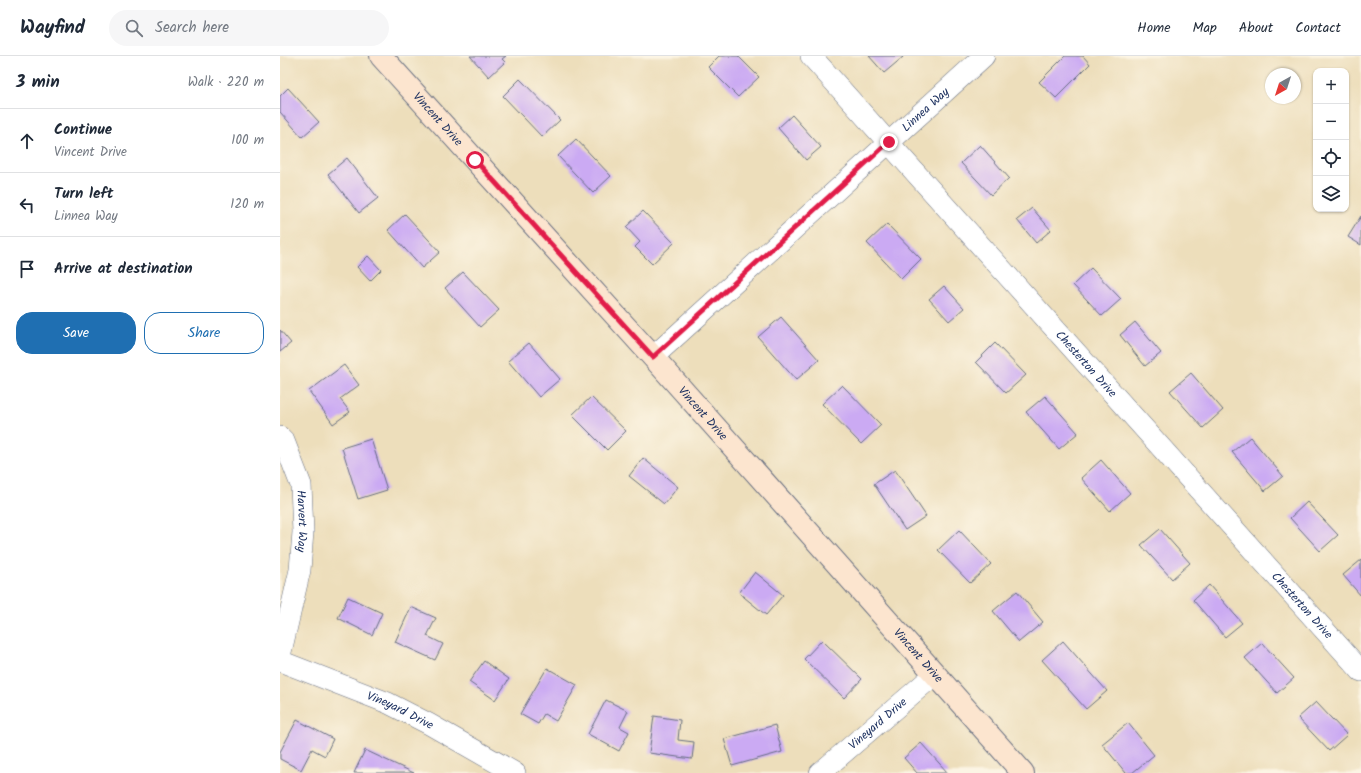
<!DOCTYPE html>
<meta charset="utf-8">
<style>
:root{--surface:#fff;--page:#f6f6f7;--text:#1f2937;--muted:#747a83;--line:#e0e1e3;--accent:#1f6fb2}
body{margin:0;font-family:Kalam,sans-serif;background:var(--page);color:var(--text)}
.controls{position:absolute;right:12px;top:12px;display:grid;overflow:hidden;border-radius:8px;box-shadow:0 1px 3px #0004}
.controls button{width:36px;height:36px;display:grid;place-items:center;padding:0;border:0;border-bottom:1px solid var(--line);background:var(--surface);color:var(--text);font:20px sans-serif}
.compass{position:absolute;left:985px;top:12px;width:36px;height:36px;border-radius:50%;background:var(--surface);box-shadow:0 1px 3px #0004;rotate:219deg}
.stop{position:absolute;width:12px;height:12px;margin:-9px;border:3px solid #e11d48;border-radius:50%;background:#fff}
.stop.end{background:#e11d48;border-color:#fff;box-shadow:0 1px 4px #0008}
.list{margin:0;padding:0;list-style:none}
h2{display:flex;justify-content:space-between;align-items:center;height:52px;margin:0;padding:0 16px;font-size:17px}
h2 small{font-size:13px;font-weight:400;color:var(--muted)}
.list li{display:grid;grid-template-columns:26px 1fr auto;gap:12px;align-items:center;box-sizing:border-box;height:64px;padding:0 16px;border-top:1px solid var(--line)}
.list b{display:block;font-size:15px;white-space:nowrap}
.list p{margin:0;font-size:13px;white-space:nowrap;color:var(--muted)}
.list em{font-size:13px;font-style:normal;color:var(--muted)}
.actions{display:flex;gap:8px;padding:12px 16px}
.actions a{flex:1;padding:9px 0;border:1px solid var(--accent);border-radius:16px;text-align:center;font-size:14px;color:var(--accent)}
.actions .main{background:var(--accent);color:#fff}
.icon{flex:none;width:22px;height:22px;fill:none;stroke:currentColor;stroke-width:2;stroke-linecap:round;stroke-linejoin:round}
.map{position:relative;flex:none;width:1081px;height:717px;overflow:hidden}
header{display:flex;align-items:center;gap:24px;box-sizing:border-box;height:56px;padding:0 20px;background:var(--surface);border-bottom:1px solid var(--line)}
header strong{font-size:19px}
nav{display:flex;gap:22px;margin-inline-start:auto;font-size:14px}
.search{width:280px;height:36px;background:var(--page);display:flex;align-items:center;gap:10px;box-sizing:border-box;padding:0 14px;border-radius:22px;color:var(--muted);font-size:15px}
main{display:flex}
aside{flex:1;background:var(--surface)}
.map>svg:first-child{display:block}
.building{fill:#cbaaf3}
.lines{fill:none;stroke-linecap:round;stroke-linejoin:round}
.street-casing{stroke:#646c7f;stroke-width:22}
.secondary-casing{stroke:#646c7f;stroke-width:24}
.street{stroke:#fff;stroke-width:21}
.secondary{stroke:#fce5cf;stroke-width:22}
.route{stroke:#e11d48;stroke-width:5}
.labels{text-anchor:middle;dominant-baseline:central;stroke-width:3;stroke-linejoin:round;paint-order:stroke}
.street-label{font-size:12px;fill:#1b2f5e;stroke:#fcf5e5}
</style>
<header>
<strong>Wayfind</strong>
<div class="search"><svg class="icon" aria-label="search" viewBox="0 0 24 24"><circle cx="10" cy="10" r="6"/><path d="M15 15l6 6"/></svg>Search here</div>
<nav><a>Home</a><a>Map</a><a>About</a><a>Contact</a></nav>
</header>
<main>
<aside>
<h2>3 min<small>Walk · 220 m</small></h2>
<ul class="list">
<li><svg class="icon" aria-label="ahead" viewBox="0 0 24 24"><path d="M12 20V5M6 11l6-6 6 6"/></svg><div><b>Continue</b><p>Vincent Drive</p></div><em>100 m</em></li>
<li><svg class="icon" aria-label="left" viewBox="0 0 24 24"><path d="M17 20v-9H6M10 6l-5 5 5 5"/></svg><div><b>Turn left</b><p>Linnea Way</p></div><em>120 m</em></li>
<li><svg class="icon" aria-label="arrive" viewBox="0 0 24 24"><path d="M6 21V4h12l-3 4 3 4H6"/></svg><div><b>Arrive at destination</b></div></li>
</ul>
<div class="actions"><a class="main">Save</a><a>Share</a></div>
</aside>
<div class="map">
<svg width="1081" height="717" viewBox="0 0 1081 717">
<rect width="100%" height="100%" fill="#fcf5e5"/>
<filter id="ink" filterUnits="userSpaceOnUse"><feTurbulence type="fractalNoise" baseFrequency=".025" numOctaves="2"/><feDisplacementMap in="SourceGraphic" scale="8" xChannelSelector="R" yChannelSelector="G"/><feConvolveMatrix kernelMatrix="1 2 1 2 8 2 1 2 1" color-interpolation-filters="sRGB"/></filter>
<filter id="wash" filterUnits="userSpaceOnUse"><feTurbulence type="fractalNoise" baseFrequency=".012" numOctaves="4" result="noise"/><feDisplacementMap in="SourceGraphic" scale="16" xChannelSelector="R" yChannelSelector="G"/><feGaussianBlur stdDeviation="0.9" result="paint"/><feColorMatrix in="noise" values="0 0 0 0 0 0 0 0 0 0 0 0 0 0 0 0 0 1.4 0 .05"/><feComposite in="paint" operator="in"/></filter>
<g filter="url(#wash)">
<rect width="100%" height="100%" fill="#eddebb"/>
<g id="blocks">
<path class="building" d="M190,0H226L222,3L225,6L209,21Z
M439,0H458L479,21L458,41L428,11Z
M589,0H622L623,1L604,17Z
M785,0H803L810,8L776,42L759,26Z
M240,23L280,64L262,81L223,40Z
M8,32L39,66L22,81L0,56V40Z
M512,59L541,91L526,104L498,72Z
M296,83L331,120L313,137L278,100Z
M700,89L729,122L711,139L681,107Z
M67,102L98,142L79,157L48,118Z
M752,152L771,174L756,187L737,164Z
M363,155L394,187L372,208L355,191L360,186L346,171Z
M125,158L160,196L142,212L108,174Z
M1081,160V189L1068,181Z
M607,168L641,203L621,223L587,187Z
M88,200L101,214L90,225L77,211Z
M811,212L841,243L822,260L793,229Z
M183,216L219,254L200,271L165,232Z
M664,230L684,252L669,265L649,243Z
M501,261L539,304L516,324L478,281Z
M855,266L881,297L865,310L840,279Z
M0,274L11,287L0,296Z
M249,287L280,323L259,341L228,305Z
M715,287L746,319L726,337L696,306Z
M64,309L79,329L60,343L70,356L53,368L29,335Z
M911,317L943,354L923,372L890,335Z
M562,329L601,369L581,388L542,348Z
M765,340L798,377L779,393L746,356Z
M311,341L346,375L327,394L292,359Z
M970,381L1003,420L985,435L952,396Z
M91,383L107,434L78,443L62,392Z
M363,402L398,431L384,448L349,420Z
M821,404L850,437L830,455L801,422Z
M615,414L646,460L625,474L594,428Z
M1027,446L1058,479L1040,495L1010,462Z
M880,473L910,507L892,523L861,489Z
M679,474L711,508L690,527L658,494Z
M1081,504V540L1063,519Z
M475,516L503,539L486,559L459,537Z
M929,529L962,567L945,581L913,544Z
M737,535L763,566L739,586L713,555Z
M68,541L102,557L92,579L58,562Z
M131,551L156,562L147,580L163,588L155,604L115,586Z
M542,584L582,623L564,642L524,603Z
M783,585L827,635L806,653L762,604Z
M982,587L1014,622L997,637L965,602Z
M204,605L229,623L215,644L189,626Z
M267,612L297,629L276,665L264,658L258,668L240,658Z
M326,644L348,655L340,671L349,676L339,695L308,678Z
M1036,646L1067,679L1049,695L1018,662Z
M374,660L400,664L398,684L414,686L412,703L369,697Z
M17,664L53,683L45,700L32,693L21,714L0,703V696Z
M848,667L874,699L852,717H846L822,688Z
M495,669L502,696L452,710L444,683Z
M641,687L668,717H637L624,702Z
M85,694L134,717H74Z"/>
</g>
</g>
<g filter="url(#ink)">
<use href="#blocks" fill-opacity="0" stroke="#646c7f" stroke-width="1"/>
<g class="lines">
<g class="street-casing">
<g id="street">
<path id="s1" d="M531,0L1081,615"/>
<path id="s2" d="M373,301L704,0"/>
<path id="s3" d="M0,381L4,385L21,429L23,476L20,514L0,600"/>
<path id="s4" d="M0,605L108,647L149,668L235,717"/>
<path id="s5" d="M540,717L654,619"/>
</g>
</g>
<g class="secondary-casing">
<g id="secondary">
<path id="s6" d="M101,0L373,301L743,717"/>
</g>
</g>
<use href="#street" class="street"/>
<use href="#secondary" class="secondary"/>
</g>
</g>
<g class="lines" filter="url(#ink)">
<path class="route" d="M195,104L373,301L609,86"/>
</g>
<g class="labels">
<g class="street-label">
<text stroke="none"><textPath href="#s2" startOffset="368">Linnea Way</textPath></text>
<text stroke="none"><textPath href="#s6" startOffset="85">Vincent Drive</textPath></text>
<text stroke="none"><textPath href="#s1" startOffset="413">Chesterton Drive</textPath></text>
<text stroke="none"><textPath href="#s6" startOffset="481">Vincent Drive</textPath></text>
<text stroke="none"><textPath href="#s3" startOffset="89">Harvert Way</textPath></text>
<text stroke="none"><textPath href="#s1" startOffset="737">Chesterton Drive</textPath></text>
<text stroke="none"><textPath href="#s6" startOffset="805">Vincent Drive</textPath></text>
<text stroke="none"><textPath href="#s4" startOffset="130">Vineyard Drive</textPath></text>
<text stroke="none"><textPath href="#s5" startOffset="76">Vineyard Drive</textPath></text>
</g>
</g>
</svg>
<div class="controls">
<button>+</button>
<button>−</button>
<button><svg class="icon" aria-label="locate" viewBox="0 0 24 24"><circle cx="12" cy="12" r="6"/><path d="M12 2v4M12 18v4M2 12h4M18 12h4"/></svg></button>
<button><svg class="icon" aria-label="layers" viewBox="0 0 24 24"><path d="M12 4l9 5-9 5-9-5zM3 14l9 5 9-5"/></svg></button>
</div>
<svg class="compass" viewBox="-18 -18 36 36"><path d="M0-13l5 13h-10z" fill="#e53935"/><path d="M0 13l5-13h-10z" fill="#747a83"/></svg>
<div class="stop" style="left:195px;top:104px"></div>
<div class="stop end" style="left:609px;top:86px"></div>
</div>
</main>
